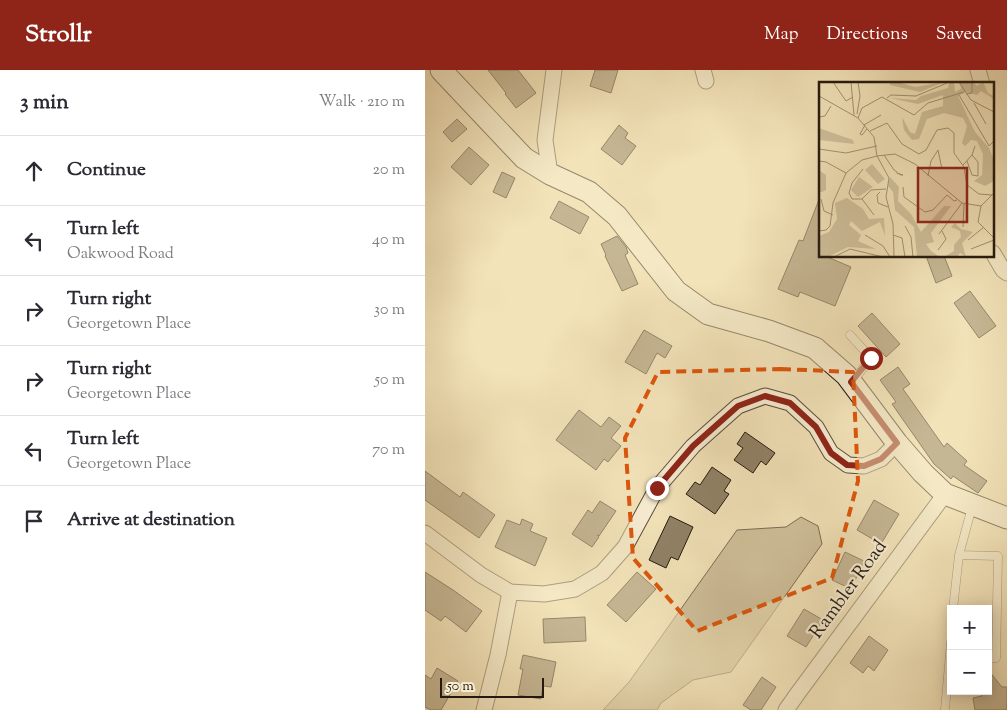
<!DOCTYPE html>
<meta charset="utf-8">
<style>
:root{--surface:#fff;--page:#f2f2f3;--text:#2b2b33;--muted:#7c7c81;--line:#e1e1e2;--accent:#8f2418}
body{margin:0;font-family:"Sorts Mill Goudy",serif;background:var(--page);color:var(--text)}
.controls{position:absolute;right:15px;bottom:15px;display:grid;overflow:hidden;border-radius:0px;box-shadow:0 2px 12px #0003}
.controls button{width:45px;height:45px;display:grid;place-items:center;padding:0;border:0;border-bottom:1px solid var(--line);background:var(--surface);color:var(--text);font:25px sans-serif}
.scale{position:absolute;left:15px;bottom:12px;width:104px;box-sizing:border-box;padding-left:5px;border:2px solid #26190f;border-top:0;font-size:14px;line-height:18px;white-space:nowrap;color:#26190f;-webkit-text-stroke:4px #f7edd2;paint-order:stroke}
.stop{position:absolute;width:15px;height:15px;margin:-11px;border:4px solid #8f2418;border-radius:50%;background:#fff}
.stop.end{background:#8f2418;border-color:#fff;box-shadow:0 1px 5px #0008}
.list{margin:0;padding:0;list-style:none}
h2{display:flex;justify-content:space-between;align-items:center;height:65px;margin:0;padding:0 20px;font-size:21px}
h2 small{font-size:16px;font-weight:400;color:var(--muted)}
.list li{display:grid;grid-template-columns:32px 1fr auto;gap:15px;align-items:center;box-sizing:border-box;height:70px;padding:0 20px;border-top:1px solid var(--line)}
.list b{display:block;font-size:19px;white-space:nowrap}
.list p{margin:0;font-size:16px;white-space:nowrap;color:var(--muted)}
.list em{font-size:16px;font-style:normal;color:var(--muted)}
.icon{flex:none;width:28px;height:28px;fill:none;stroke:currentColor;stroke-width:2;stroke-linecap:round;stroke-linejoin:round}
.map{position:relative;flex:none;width:582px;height:640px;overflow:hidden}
header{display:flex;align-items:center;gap:30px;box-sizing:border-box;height:70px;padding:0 25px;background:var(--accent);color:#fff}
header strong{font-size:24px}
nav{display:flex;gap:28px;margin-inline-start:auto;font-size:18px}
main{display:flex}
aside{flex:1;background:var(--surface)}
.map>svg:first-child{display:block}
.green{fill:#d0c19c;stroke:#7b6d56}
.building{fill:#918267;stroke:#26190f}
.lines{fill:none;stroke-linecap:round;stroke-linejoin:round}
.service-casing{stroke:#594c3a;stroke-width:9}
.minor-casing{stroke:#594c3a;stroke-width:17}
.secondary-casing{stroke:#26190f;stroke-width:23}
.service{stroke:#f7edd2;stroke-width:8}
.minor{stroke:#f7edd2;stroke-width:15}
.secondary{stroke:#f7edd2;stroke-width:21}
.route{stroke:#8f2418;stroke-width:6}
.marked{fill:none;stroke:#de560c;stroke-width:4;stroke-dasharray:10 6;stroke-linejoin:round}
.labels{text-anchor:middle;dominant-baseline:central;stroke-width:4.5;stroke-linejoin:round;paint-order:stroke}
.street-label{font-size:19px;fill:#26190f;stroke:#f7edd2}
.inset-road{fill:none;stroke:#a19275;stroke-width:1}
.view{fill:#8f2418;fill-opacity:0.15;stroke:#8f2418;stroke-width:2.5}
.inset-edge{fill:none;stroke:#26190f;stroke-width:2.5}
</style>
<header>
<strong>Strollr</strong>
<nav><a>Map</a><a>Directions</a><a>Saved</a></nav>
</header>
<main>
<aside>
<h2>3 min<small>Walk · 210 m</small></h2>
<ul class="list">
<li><svg class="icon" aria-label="ahead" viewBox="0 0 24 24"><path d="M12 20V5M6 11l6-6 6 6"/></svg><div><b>Continue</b></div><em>20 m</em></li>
<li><svg class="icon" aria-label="left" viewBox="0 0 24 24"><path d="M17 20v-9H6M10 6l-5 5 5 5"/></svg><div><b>Turn left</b><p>Oakwood Road</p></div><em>40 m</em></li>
<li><svg class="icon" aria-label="right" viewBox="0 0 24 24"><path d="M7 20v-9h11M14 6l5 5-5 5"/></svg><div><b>Turn right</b><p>Georgetown Place</p></div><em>30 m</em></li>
<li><svg class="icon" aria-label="right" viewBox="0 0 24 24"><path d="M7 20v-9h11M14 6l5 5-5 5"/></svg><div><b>Turn right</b><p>Georgetown Place</p></div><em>50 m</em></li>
<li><svg class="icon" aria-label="left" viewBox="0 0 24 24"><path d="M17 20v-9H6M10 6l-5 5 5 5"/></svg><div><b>Turn left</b><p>Georgetown Place</p></div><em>70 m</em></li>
<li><svg class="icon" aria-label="arrive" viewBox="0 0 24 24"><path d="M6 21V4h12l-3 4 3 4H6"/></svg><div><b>Arrive at destination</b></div></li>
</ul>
</aside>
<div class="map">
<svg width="582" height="640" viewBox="0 0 582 640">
<rect width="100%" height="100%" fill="#f3e3b9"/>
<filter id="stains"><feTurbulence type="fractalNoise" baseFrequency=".004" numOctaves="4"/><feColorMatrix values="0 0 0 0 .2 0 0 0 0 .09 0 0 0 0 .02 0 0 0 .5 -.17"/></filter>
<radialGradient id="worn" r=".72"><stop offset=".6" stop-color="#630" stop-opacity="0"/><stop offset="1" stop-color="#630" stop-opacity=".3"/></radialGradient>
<path class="green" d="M376,447L393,456L397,474L306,602L268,610L236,633L232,640H178L204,612L312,460L361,457Z"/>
<path class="building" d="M63,0H93L111,23L91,38L80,24L81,23Z
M170,0H193L186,23L165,16Z
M32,49L42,59L27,72L18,62Z
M194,55L203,63L200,68L211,76L197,95L176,79Z
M44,77L64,95L46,115L26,97Z
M77,102L90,108L81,128L68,122Z
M395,127L396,186H400L426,197L410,236L375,222L373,227L353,219L374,170L378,171Z
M134,131L164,147L155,164L125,148Z
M192,166L201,177L203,183L200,185L213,214L197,221L180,186L181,185L176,174Z
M501,186H519L527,206L511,213Z
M545,221L571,256L554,268L529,233Z
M447,243L475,274L461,287L433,256Z
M219,260L247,276L240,288L232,283L221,304L200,292Z
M473,297L485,314L478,319L519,377L522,373L542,391L539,395L562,411L553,423L528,406L526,409L509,394L467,334L471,332L455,310Z
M154,340L176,357L184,347L196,356L186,368L196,376L183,392L179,389L171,400L131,370Z
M320,362L350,383L341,395L336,391L328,403L309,390L318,378L312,374Z
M287,397L306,410L299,421L304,424L290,444L261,424L270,412L275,415Z
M0,401L35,427L38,422L70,445L54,468L0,430Z
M449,430L474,444L456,474L432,460Z
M175,431L191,441L174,466L172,465L174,467L167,477L147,464L163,440L167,443Z
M245,446L268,457L253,490L246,487L241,498L224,490Z
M97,449L108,454L105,461L122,468L110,496L70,477L82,450L95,455Z
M420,482L439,491L426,519L407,510Z
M0,502L28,520L57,541L41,562L20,546L16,551L0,540Z
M212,502L231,519L201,552L182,535Z
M379,539L398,550L381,577L362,566Z
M160,547L161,571L119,573L118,549Z
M444,566L463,580L449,601L443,596L438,603L425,593Z
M98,585L131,592L126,617L118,616L116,629L93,625L98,599H95Z
M12,598L33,611L16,640H6L0,637V605L6,609Z
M563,600L577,617H582V640H550L548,628L557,626L553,621H563Z
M337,607L351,617L336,640H326L318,635Z"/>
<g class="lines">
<g class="service-casing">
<path id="service" d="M425,265L446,288L428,311
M534,485L573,486L571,588H563
M528,539L534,485L547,437
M520,640L526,572"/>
</g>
<g class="minor-casing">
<path id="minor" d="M278,0L281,11
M553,0L557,14
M125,104L120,70L129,0
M568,183L578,200L582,203
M0,463L56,505L85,522L119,524L150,519L177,503L200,477L232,418L268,376L313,336L340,326L365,333L391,357L406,383L423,395L439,396L456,389L472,373
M59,640L73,585L85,522
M361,640L373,623L520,424"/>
</g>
<g class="secondary-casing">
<path id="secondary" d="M16,0L99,88L125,104L164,122L192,146L251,221L283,244L344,261L390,278L421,305L472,373L498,403L520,424L582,448"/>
</g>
<use href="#service" class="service"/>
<use href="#minor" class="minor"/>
<use href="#secondary" class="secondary"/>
</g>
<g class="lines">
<path class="route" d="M232,418L268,376L313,336L340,326L365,333L391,357L406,383L422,395L439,396L456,389L472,373L426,312L446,288"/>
</g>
<path d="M0 0H582V640H0ZM356,299L428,302L433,411L407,508L272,561L208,488L200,368L233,302Z" fill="#f3e3b9" fill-opacity=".55" fill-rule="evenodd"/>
<path class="marked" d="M356,299L428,302L433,411L407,508L272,561L208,488L200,368L233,302Z"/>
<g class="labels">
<g class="street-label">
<text transform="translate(424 520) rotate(-54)">Rambler Road</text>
</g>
</g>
<g transform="translate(394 12)">
<rect width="175" height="175" fill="#f3e3b9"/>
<path d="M79,0L96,5L125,0L101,10L71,3V0ZM130,0H135L136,10L142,7L141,0H154L158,4L164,0L169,11L175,14V17L162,9L158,13L147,10L139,14L156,50L170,66L175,78V99L166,104L155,99L163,93L164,72L158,59L152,58L146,64L143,61L148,44L144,36L125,31L108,37L100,57L93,58L85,48L83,35L91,50L96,52L103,30L124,24V13L99,22L71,16L97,18L102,14L129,6ZM0,46L34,58L35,62L0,58ZM53,82L66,97L59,102L46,88ZM0,88L7,93V108L3,110H0ZM40,95L54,105L39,115L32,108ZM71,95L80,105L79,119L92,132L102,150L125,124H132L112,151L115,160L107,162L112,169L121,175H98L95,145L76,128L74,110L69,104ZM28,116L44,127L50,137L65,136L66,154L61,140L43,149L32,139L30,143L42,153L39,159L57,167L29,165L9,175H0V154L10,150L18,137L16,121ZM136,141L142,147L154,150L143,161L147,175L141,171L138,175H125L135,169V163L142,155L141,149L132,145Z" fill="#d0c19c"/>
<path class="inset-road" d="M14,0L27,19L34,15M32,0L35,33M140,0L152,18L175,30M147,12L153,11V0M140,13L170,64L175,59M0,14L39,36L55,55L58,74L76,72L96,82L143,121L162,124L159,140L175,156M68,16L72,13L97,14L128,1M155,21L167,42M38,32L41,14L39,0M0,35L6,34L12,24M39,36L43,26L63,15L95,33L109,21L145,10M45,43L62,33M46,43L41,52L43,53L48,47M51,49L68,41L83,62L100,72L107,68L118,48L129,46L135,51V71L145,85L148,103L160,112L173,113M0,67L27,71L58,64M65,73L75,88L78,90V91L82,93H84L78,91M0,79L7,80L27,91M148,79L153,93L159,94V80L153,73M144,83L153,73L156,64M44,87L33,101L30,111L33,117H43L52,108L67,107M109,94L112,79L119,68L123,87M84,105L85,115L106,130L114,128L128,113L135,119L138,118M61,110L58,113L59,121L69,125M2,117L5,129L14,133M43,117L55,133M162,124L175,111M86,144L92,155L94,175M144,145L145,122M0,149L7,148L11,144L14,121L27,91L43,78L58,74L70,96L67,115L74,142L75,175M120,152L143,121M46,153L64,164L71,175M74,153L83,156L86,175M149,158L165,145M152,167L175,158M119,168L127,157L123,149M15,175L31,167L64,175"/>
<path class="view" d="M99,86H148V140H99Z"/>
<rect width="175" height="175" class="inset-edge"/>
</g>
<rect width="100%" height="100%" filter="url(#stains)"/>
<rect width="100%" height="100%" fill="url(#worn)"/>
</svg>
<div class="controls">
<button>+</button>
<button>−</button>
</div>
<div class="scale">50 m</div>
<div class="stop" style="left:446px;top:288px"></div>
<div class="stop end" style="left:232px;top:418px"></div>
</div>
</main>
